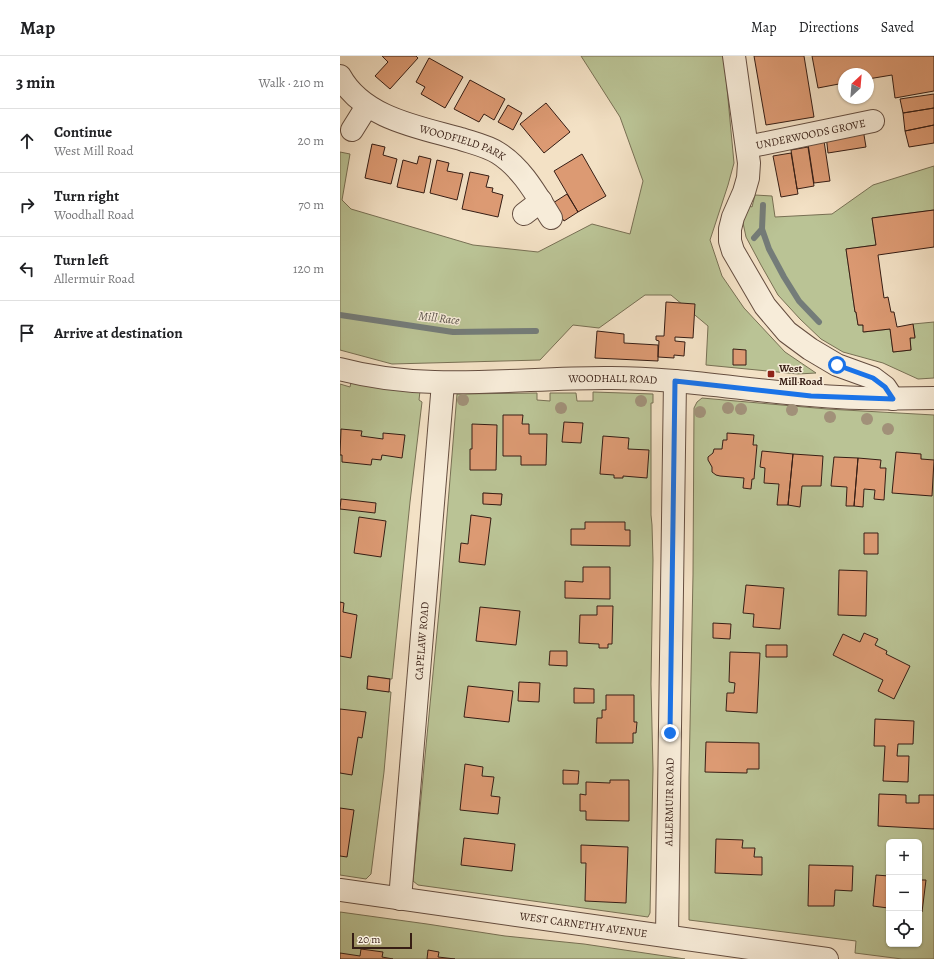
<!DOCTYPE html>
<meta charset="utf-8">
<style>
:root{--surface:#fff;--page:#f2f2f2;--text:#202124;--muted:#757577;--line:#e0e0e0}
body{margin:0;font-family:Alegreya,serif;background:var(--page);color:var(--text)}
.controls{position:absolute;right:12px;bottom:12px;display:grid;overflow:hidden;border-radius:6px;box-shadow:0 1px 3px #0004}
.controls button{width:36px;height:36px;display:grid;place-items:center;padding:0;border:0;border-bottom:1px solid var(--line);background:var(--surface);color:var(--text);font:20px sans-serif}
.compass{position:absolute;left:498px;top:12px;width:36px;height:36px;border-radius:50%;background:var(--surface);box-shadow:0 1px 3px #0004;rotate:26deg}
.scale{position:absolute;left:12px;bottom:10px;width:60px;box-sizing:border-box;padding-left:4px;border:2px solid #361d14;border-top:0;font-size:11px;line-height:14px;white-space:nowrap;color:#361d14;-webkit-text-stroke:3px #f7ecd9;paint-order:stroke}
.stop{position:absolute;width:12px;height:12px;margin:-9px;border:3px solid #1a73e8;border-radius:50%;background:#fff}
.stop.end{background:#1a73e8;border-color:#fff;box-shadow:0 1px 4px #0008}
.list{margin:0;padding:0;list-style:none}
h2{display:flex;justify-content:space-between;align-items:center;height:52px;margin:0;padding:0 16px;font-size:17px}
h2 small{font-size:13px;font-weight:400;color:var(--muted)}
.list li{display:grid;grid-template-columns:26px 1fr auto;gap:12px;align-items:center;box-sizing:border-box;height:64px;padding:0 16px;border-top:1px solid var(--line)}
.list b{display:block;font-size:15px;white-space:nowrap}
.list p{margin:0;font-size:13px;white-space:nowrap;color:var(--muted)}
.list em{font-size:13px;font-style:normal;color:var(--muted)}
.icon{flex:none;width:22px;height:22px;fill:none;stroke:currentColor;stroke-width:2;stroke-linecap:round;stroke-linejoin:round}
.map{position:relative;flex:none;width:594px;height:903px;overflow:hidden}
header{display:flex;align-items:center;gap:24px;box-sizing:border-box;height:56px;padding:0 20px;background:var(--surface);border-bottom:1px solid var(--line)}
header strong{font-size:19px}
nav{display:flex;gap:22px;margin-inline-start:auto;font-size:14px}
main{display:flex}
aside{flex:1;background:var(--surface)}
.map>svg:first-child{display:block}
.green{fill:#bac395;stroke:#787054;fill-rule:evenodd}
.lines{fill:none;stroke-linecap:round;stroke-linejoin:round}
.stream{stroke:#747c79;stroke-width:6}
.building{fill:#dc9a73;stroke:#361d14}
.minor-casing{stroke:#654e40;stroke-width:24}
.minor{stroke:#f7ecd9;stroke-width:22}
.tree{fill:#a19179}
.route{stroke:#1a73e8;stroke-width:5}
.poi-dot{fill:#8f2418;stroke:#f7ecd9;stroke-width:1.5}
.labels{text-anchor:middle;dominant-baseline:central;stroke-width:3;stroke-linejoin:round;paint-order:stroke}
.street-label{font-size:11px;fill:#361d14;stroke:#f7ecd9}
.poi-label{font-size:11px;font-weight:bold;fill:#361d14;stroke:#f7ecd9;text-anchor:start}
.water-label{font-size:12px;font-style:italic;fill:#554d46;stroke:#f7ecd9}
</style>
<header>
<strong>Map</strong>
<nav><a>Map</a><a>Directions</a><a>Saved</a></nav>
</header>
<main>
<aside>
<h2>3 min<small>Walk · 210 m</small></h2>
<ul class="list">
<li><svg class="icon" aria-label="ahead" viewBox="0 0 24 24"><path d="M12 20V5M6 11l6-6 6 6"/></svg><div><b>Continue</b><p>West Mill Road</p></div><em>20 m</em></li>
<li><svg class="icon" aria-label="right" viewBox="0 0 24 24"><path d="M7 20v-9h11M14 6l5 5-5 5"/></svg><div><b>Turn right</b><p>Woodhall Road</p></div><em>70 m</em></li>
<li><svg class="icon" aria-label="left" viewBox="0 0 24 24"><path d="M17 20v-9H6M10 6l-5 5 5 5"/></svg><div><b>Turn left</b><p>Allermuir Road</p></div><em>120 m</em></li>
<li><svg class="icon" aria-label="arrive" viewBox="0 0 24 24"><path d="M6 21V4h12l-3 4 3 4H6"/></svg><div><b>Arrive at destination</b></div></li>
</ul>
</aside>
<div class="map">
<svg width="594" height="903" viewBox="0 0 594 903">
<rect width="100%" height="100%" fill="#f3e1c5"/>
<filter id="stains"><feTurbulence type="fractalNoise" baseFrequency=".005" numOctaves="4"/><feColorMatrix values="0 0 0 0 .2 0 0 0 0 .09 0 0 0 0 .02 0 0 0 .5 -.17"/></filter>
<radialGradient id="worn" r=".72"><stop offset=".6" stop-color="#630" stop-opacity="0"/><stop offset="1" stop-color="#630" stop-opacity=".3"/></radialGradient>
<path class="green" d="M241,0H384L394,107L388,129L370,184L382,220L404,252L445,296L476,317L458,318L366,309L368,270L331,239H305L259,272L233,269L200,304L52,308L0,294V96L10,98L2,144L11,153L133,189L198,196L252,168L290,178L303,125L280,61Z
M594,110V154L532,162L536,189L506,193L515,256H516L518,269H523L524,276L550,273L553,296L571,294L570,282L575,281L573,268L594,266V322L578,323L543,307L503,296L481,283L460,263L438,239L421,209L406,181L402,162L407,149L412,151L415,139L432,140L435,161L492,158L533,129Z
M12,322L80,335L79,344L82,346L70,446L52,623L28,620L27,633L51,636L44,716L31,818L26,823L0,819V328L10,331Z
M253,336L313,338V347H311V459L312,469L313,504L311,628L313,713L310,857L308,861L78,829L73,825L100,545L117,338L197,337V344L210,345V337H236L237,345H253ZM143,437L162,438L161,449L143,447Z
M362,342L487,353L594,359V903H562L515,897L516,885L349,864V722L353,519L354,352L357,346ZM549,786H579V888H549Z
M0,856L87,868L165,880L244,888L345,903H0Z"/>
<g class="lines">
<path class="stream" d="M423,149L422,173L429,193L444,221L459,245L479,266
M414,182L422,173
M0,259L113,276L196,275"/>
</g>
<path class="building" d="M42,0H76L78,2L50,33L35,20L48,6Z
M414,0H464L474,61L426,69Z
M472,0H594V35L555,42L552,19L528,23V18H504V27L478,32Z
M89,2L123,21L105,52L81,38L85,31L76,26Z
M130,24L165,43L154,64L144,58L139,66L114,53Z
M594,38V52L563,57L560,43Z
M206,47L230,76L204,97L180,68Z
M168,49L182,57L173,74L158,66Z
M594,52V69L565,75L563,57Z
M594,69V87L569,91L565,75Z
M523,73L526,91L488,97L486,79Z
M484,85L490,125L474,127L468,88Z
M32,88L45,91L43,99L57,103L51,128L25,122Z
M468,91L474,130L457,133L451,94Z
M451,97L458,138L441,141L433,100Z
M242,98L266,140L238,156L214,115Z
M79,100L91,103L84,137L57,131L63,104L77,108Z
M97,104L109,107L107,115L123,118L117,144L90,137Z
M130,116L149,120L146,131L153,132L152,136L163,139L158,161L122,153Z
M227,138L238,156L224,165L213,147Z
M594,154V191L538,199L544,242L548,241L551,256H554L557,271L573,268L575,282H570L571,294L553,296L550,273L523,276V269H518L516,256H515L506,193L536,189L532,162Z
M326,246L355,248L353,282L335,281V285L345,286L344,300L334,299V302L318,301L319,285L316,284V280H324Z
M257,275L284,278V287L318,289V305L255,302Z
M393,293L406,294V309H393Z
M163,359H183L182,368H189V378H207L206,409H181V400H163Z
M224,366L243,367L241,387L222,386Z
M132,368L157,369L156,414H130V393H132Z
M1,373L22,375L21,380L43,383V377L65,379L62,402L42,399L41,404L32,403L31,409L2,406V399H0Z
M387,377L414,379L413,389H417L414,423H412L411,433L403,432L404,422L380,420L376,419L372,416V411L368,404V401L373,397L374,393H382L383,384H387Z
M263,380L289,382L288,393L309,394L307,422L283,420V422H274V419L260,418Z
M422,395L453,398L448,449H437L439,428L424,427L425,412L420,411Z
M556,396L581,398V403L594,404L592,440L552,437Z
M453,398L483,400L481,430H462L460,451L448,449Z
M494,401L518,402L514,450H506L507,431L491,430Z
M518,402L541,404L540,412H546L544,444L534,443L535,434L524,433L523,451L514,450Z
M143,437L162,438L161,449L143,448Z
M1,443L36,447L35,457L0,453Z
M131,459L151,462L145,509L119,506L121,487L128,488Z
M19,461L46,465L41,501L14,497Z
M245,466H285V474H290V490L231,489V473H245Z
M524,477H538V498H524Z
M243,511H270V543L225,542V525L243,526Z
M499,514L527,515L526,560L498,559Z
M406,529L444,532L440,573L413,571L414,558L403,557Z
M0,546L4,547L3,556L17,559L11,602L0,600Z
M257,550H273L272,588H268V592H259V588L239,587L240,559H257Z
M140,551L180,555L176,589L136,585Z
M373,567L391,568L390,583L373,582Z
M524,577L538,583L535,589L547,595L546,598L570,610L554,643L538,635L543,624L493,599L503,578L520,586Z
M426,589H447V601H426Z
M210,595H227V610L209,609Z
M390,596L420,597L417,657L386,655L387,637H394L395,627L389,626Z
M28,620L50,623L49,636L27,633Z
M179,626L200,627L199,646L178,645Z
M128,630L173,635L169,666L124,661Z
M234,632L254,633V647H234Z
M266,639H294V666H297L296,677H293V687H256L257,662H262V654H266Z
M0,653L26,656L22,682L18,681L12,719L0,717Z
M535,663L574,665L573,688H558L557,700H569L568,726L543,725L545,690H534Z
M366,686L419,687V713H407V717L365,716Z
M125,708L143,711L142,720L154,721L151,740L160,741L158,758L120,754Z
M223,714L239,715L238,728H223Z
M270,724H289V765L246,764V755H240V738L246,739V726L270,727Z
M539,738L566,739V747H579V739H594V773L538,770Z
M0,752L14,754L7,801L0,800Z
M124,782L175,788L172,815L121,809Z
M376,783L403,784L402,792H415L414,801H422V819L375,817Z
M241,789L288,791L286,847L245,845L246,807H241Z
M469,809L513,810L512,835L495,834L494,850H468Z
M536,819L549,820L548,852L533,850Z
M579,824H586L582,856H579Z
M21,893L43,896L42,901L53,903H0V897L20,900Z
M88,894L99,896L98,901L115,903H87Z"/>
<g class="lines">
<g class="minor-casing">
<g id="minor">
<path d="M394,0L409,107L408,122L404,136L393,161L390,173V185L393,195L425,250L447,276L470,293L497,309L533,322L545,331L553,343"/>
<path id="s1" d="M0,20C23,62 78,71 121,83C133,87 147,90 158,97C182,112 196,138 211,162"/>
<path d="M12,74L27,50"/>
<path id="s2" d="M407,91L533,65"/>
<path d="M184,158L201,145"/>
<path id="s3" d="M0,313C89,337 180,321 271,322C338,322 404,334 470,339C511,343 553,343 594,342"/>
<path id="s4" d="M0,834L487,903"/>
<path id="s5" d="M60,843L103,327"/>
<path id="s6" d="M327,879L335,325"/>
</g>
</g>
<use href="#minor" class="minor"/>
</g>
<g class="tree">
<circle cx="123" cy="344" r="6"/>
<circle cx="301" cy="345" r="6"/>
<circle cx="221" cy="352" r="6"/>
<circle cx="388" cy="352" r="6"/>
<circle cx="401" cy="353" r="6"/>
<circle cx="452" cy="354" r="6"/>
<circle cx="360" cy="356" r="6"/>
<circle cx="490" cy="361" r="6"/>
<circle cx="527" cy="363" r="6"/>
<circle cx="548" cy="373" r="6"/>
</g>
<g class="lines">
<path class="route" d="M330,677L335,325L471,340L553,343L545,331L533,322L497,309"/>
</g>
<rect class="poi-dot" x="427" y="314" width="8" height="8" rx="2"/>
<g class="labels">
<g class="street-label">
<text stroke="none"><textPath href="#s2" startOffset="65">UNDERWOODS GROVE</textPath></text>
<text stroke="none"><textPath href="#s1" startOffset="143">WOODFIELD PARK</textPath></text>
<text stroke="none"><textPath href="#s3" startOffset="274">WOODHALL ROAD</textPath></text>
<text stroke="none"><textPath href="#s5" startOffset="259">CAPELAW ROAD</textPath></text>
<text stroke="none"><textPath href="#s6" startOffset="133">ALLERMUIR ROAD</textPath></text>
<text stroke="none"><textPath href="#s4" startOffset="246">WEST CARNETHY AVENUE</textPath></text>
</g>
<g class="poi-label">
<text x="439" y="312">West<tspan x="439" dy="13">Mill Road</tspan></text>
</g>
<g class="water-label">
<text transform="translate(99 262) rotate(7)">Mill Race</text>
</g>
</g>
<rect width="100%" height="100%" filter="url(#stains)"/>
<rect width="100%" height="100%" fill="url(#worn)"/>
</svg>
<div class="controls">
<button>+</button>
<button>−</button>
<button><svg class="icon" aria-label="locate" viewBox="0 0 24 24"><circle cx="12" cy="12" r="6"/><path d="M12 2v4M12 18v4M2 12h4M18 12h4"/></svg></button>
</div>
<svg class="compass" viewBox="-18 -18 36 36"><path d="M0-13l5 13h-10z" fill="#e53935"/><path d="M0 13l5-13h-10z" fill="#757577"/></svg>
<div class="scale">20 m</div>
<div class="stop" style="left:497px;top:309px"></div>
<div class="stop end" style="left:330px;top:677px"></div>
</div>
</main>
